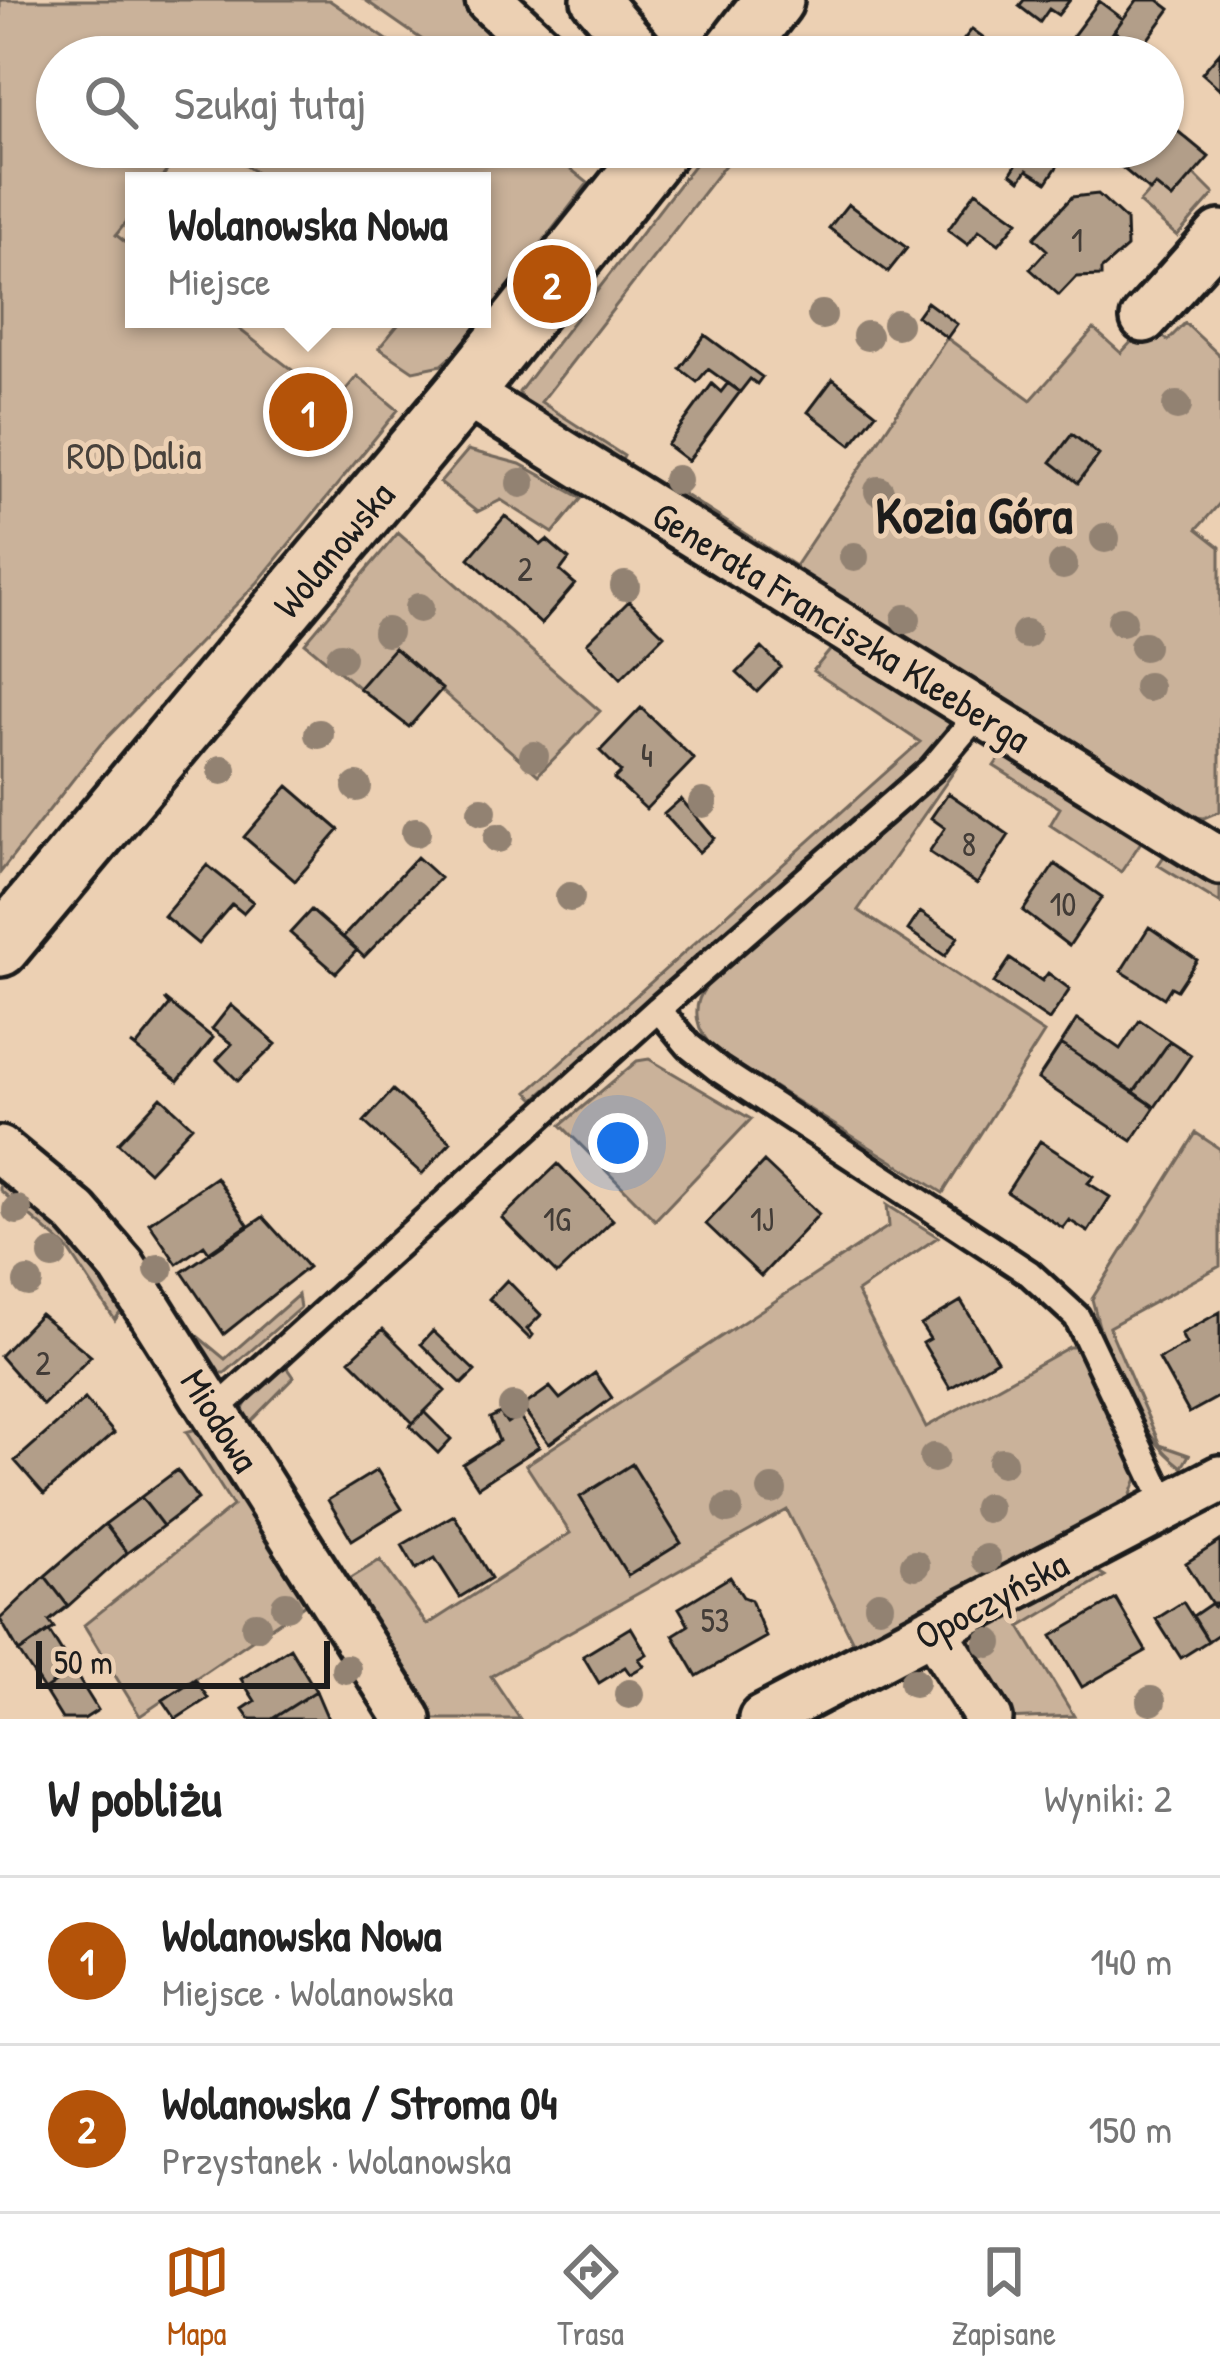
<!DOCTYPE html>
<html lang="pl">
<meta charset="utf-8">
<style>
:root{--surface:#fff;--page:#f2f2f2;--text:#222;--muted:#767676;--line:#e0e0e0;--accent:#b45309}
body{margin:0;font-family:"Patrick Hand",sans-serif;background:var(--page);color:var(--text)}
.scale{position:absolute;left:36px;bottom:30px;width:294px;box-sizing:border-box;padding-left:12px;border:6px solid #1c1c1c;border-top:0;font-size:33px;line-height:42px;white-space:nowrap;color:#1c1c1c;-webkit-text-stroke:9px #ecd0b3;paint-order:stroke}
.you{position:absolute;left:618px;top:1143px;width:42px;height:42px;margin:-30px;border:9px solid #fff;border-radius:50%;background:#1a73e8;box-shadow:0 0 0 18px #1a73e833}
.badge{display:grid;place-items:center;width:78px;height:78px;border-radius:50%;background:var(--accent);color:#fff;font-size:39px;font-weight:700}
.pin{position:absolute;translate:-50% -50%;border:6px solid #fff;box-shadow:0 3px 12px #0006}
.popup{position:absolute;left:125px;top:172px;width:366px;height:156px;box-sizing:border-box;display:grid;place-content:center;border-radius:0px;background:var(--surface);filter:drop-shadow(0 3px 9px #0005);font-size:39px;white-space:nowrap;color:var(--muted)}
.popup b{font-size:45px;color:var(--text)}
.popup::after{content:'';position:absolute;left:50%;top:100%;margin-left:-24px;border:24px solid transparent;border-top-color:var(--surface)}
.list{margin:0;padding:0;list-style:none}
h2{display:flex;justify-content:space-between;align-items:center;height:156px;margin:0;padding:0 48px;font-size:51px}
h2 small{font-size:39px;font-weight:400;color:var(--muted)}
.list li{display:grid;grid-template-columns:78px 1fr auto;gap:36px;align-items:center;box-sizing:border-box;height:168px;padding:0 48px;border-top:3px solid var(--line)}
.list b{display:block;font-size:45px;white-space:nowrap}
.list p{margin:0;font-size:39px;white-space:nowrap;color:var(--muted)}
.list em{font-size:39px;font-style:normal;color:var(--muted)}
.icon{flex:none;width:66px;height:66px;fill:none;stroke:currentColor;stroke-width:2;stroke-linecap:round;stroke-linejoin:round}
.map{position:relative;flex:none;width:1220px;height:1719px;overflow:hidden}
.search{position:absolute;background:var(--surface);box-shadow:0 3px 9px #0004;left:36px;right:36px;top:36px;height:132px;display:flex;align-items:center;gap:30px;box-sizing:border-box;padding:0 42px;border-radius:66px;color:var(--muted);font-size:45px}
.sheet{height:492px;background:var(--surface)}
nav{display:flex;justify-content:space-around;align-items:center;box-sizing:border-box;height:168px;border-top:3px solid var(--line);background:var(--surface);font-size:33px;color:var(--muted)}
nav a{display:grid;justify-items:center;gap:6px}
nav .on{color:var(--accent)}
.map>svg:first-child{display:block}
.green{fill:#cab29a;stroke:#73675b;stroke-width:3}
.building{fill:#b29e89;stroke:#1c1c1c;stroke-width:3}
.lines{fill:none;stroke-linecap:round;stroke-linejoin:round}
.service-casing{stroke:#1c1c1c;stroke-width:33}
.minor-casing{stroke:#1c1c1c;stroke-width:54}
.tertiary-casing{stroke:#1c1c1c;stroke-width:66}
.service{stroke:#ecd0b3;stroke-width:24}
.minor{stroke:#ecd0b3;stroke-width:45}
.tertiary{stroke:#ecd0b3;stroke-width:57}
.tree{fill:#928272}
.labels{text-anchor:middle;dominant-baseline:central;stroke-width:10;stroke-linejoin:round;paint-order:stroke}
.number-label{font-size:33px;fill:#423c37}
.park-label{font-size:39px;fill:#48423c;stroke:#ecd0b3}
.street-label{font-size:39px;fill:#1c1c1c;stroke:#ecd0b3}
.district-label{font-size:51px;font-weight:bold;fill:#1c1c1c;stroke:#ecd0b3}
</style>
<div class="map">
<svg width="1220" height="1719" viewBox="0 0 1220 1719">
<rect width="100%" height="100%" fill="#ecd0b3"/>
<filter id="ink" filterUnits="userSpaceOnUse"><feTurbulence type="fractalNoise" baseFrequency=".00833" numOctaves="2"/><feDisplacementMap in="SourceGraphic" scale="24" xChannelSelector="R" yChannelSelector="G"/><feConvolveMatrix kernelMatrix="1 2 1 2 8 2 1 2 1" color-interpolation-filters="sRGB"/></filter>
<g filter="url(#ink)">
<path class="green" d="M0,0H329L412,57H57V147H186L159,181H134V212L116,235L134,249V319H226L335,403L357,376L398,410L258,582L100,745L0,873Z
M365,0H462L524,57H447Z
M219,147H543L588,183L461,348L442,365L413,371L379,348L403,319H482V181H268Z
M708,147H724L732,156L541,402L624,456L619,466L530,409L519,392Z
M1194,174L1214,194L1177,236L1139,203L1155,185L1172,199Z
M1185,323L1220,356V503L1197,529L1220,547V811L1204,818L1187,816L671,497L677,490L795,566L947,338L1031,400L1094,329L1121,353L1146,326L1168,340Z
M468,450L520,464L582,498L553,533L501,500L477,512L440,483Z
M398,533L600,711L538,775L394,649L359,688L305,643Z
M837,642L958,716L935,751L535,1099L528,1092L920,742L813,671Z
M1006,749L1145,836L1121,872L1050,825L1060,808L994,766Z
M959,764L858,910L1044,1033L943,1193L715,1050C697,1032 689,1007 707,986Z
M1167,852L1220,885V903L1158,865Z
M649,1059L751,1119L655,1220L561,1125L637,1061Z
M1196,1133L1220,1149V1266L1109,1327L1160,1445L1189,1455L1182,1467C1135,1432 1105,1356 1092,1299Z
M0,1172L67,1228L126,1304L115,1320L69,1250L0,1190Z
M887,1205L938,1237L857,1292L926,1427L1069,1347H1081L1141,1468L1130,1497L1074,1537L858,1652L787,1510L491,1676L520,1719H423L246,1439C228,1405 262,1386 287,1367L294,1377L246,1426L343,1583L380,1560L427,1625L570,1533L526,1465L889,1226Z
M298,1295L300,1308L225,1373H214L178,1320L225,1359Z
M203,1427L314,1598L140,1716L84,1625L233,1506L186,1432Z
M1087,1565L1105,1576L1020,1627L1074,1716L1005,1719L951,1636Z"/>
<path class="building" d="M1024,0H1070L1058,15L1049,9L1040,22L1019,6Z
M1137,0H1158L1170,9L1140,50L1114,31Z
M1099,1L1123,19L1095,57H1057Z
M972,29L1003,52L1009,57H950Z
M1220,52V89L1202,73Z
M1163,119L1209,157L1172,199L1155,185L1150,191L1113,160L1125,147H1163Z
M1043,147H1070L1047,182L1027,170L1020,180L1011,173L1024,152L1035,159Z
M976,191L1018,221L999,244L979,230L968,245L948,230Z
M1098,194L1126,220L1127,247L1101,270V276L1076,277L1059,295L1030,269L1047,250L1034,238L1072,197Z
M848,204L907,248L888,272L829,228Z
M927,302L957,324L947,338L917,316Z
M705,335L762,377L757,384L750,379L740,392L708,369L697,382L680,369Z
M833,379L876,413L851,445L808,412Z
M728,383L740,392L688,461L667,445L712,384L721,392Z
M305,393L327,409L310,431L288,415Z
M1072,434L1099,455L1078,483L1051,462Z
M505,516L541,545L547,540L569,559L560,571L575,584L541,624L469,558Z
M629,601L664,635L621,678L587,643Z
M394,648L442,689L409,727L359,688Z
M762,648L781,667L757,692L737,673Z
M641,708L694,759L646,809L614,779L621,772L600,751Z
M288,786L339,830L295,881L244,837Z
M948,793L1009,835L977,884L929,852L945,828L931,818Z
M681,799L714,838L699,852L664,814Z
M417,857L440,878L364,957L343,937Z
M1055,864L1102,897L1069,946L1023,911Z
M207,865L253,902L243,913L232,904L198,944L164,916Z
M311,910L357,950L336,973L290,933Z
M920,912L958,937L945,956L908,930Z
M1149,927L1197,960L1177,990L1171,987L1164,998L1121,971Z
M1010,959L1042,981L1048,973L1070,989L1049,1020L994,983Z
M165,999L213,1038L178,1081L131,1044L136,1047L170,1005Z
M231,1005L276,1044L238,1081L217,1060L232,1044L212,1029Z
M1077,1019L1120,1049L1140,1020L1170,1041L1134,1092L1061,1044Z
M1170,1041L1191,1055L1155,1107L1134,1092Z
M1061,1044L1155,1107L1132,1141L1038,1079Z
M393,1090L451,1142L422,1174L364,1122Z
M161,1097L192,1126L149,1172L118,1143Z
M1040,1141L1094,1176L1088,1183L1110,1197L1088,1232L1069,1220L1063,1228L1007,1192Z
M764,1162L819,1214L761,1276L706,1224Z
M558,1164L613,1220L557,1274L502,1218Z
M216,1177L248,1225L209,1252L204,1245L177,1264L149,1223Z
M263,1217L308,1267L224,1334L182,1272Z
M507,1280L541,1315L527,1329L533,1335L530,1339L489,1299Z
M961,1301L997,1360L950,1388L923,1343L930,1339L921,1325Z
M1220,1312V1396L1189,1413L1159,1359L1186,1344L1181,1334Z
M40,1314L91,1356L43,1405L0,1356Z
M383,1329L445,1391L413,1423L350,1360Z
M433,1331L475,1371L462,1384L421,1344Z
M595,1373L612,1398L549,1444L522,1407L550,1387L560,1399Z
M85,1399L114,1433L44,1494L15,1461Z
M424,1412L451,1439L438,1453L410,1426Z
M500,1413L507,1423L519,1415L539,1447L478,1487L463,1464L499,1441L490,1418Z
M632,1464L681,1543L628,1576L580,1497Z
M177,1470L198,1499L163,1526L141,1497Z
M377,1470L402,1509L352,1540L328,1500Z
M141,1497L163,1526L127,1553L105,1524Z
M454,1515L491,1578L460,1597L435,1558L416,1569L402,1545Z
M105,1524L127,1553L68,1606L45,1576Z
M1220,1541V1603L1214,1607L1186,1563Z
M45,1576L68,1606L49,1621L54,1628L19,1652L0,1619Z
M730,1577L743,1597L751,1600L766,1637L697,1676L673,1635L689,1625L679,1608Z
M1116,1599L1146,1651L1082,1687L1052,1636Z
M1183,1602L1208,1641L1181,1658L1156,1619Z
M1212,1603H1220V1633L1208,1641L1193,1616Z
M631,1627L647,1654L639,1659L644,1666L630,1674L625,1667L599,1683L583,1656Z
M49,1631L73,1670L44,1690L19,1652Z
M290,1648L316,1691L272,1719H250L243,1709L255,1701L241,1679Z
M73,1670L98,1710L84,1719H62L44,1690Z
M195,1679L208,1698L176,1719L163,1700Z
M316,1691L328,1719H272Z"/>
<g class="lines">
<g class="service-casing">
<path id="service" d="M658,1009L932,769L981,711
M215,1411L658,1009L689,1046L718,1069L1029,1273L1077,1317L1167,1506"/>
</g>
<g class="minor-casing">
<path id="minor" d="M489,0L550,57
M595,0L644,57
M1144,319L1220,234
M464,392L1220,861
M0,1150L76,1213L122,1266L408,1719
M933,1629L989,1719
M762,1719L1220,1479"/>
</g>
<g class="tertiary-casing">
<path id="tertiary" d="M730,57L774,0
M0,947L464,392L660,147"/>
</g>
<use href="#service" class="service"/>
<use href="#minor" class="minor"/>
<use href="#tertiary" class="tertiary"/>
</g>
<g class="tree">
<circle cx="822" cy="315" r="15"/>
<circle cx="897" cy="324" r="15"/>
<circle cx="867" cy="336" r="15"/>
<circle cx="1177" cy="406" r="15"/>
<circle cx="677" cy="480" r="15"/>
<circle cx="521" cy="483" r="15"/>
<circle cx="879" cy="491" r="15"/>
<circle cx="1105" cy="538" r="15"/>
<circle cx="854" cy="557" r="15"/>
<circle cx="1063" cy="565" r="15"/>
<circle cx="625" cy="586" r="15"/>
<circle cx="419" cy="608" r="15"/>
<circle cx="906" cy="619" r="15"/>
<circle cx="1122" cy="621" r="15"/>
<circle cx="387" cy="632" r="15"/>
<circle cx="1026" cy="634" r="15"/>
<circle cx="1144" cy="646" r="15"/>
<circle cx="341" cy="657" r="15"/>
<circle cx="1148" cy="687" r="15"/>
<circle cx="319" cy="734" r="15"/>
<circle cx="534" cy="756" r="15"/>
<circle cx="222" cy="770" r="15"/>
<circle cx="357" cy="787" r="15"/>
<circle cx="703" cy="803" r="15"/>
<circle cx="482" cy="811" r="15"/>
<circle cx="416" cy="832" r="15"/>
<circle cx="498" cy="838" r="15"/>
<circle cx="570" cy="897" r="15"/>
<circle cx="17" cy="1210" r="15"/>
<circle cx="53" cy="1255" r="15"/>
<circle cx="159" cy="1269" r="15"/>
<circle cx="28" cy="1282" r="15"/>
<circle cx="513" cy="1407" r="15"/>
<circle cx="934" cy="1458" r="15"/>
<circle cx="1002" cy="1462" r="15"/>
<circle cx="772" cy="1490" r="15"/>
<circle cx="987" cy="1508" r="15"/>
<circle cx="728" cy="1509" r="15"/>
<circle cx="986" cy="1559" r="15"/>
<circle cx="915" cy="1565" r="15"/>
<circle cx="879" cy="1605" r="15"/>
<circle cx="286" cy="1606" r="15"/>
<circle cx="256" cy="1626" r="15"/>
<circle cx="989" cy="1643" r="15"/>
<circle cx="346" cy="1669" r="15"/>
<circle cx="914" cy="1682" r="15"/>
<circle cx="629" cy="1694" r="15"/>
<circle cx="1151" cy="1701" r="15"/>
</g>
</g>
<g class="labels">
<g class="number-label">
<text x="1077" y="240">1</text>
<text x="525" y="569">2</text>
<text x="647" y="755">4</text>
<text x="969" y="844">8</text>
<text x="1063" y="904">10</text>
<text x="557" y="1219">1G</text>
<text x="762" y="1219">1J</text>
<text x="43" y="1363">2</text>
<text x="715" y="1620">53</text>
</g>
<g class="park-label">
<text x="134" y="454">ROD Dalia</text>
</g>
<g class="street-label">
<text transform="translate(333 549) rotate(-50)">Wolanowska</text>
<text transform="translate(842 626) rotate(32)">Generała Franciszka Kleeberga</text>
<text transform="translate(221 1420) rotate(58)">Miodowa</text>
<text transform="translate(991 1599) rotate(-28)">Opoczyńska</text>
</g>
<g class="district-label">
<text x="974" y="514">Kozia Góra</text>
</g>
</g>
</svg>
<div class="scale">50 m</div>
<div class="you"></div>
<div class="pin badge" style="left:308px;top:412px">1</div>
<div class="popup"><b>Wolanowska Nowa</b>Miejsce</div>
<div class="pin badge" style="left:552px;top:284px">2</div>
<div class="search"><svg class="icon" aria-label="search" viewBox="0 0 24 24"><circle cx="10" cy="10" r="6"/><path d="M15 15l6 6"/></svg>Szukaj tutaj</div>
</div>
<section class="sheet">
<h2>W pobliżu<small>Wyniki: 2</small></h2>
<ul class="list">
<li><span class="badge">1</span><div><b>Wolanowska Nowa</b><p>Miejsce · Wolanowska</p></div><em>140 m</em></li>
<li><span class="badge">2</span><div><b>Wolanowska / Stroma 04</b><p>Przystanek · Wolanowska</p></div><em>150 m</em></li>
</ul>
</section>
<nav>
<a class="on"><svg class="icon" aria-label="map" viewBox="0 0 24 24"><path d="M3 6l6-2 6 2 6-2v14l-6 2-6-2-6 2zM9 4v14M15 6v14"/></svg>Mapa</a>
<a><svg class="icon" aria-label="directions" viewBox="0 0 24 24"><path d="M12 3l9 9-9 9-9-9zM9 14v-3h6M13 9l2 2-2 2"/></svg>Trasa</a>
<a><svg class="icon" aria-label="saved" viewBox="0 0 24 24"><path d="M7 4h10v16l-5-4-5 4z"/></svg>Zapisane</a>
</nav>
